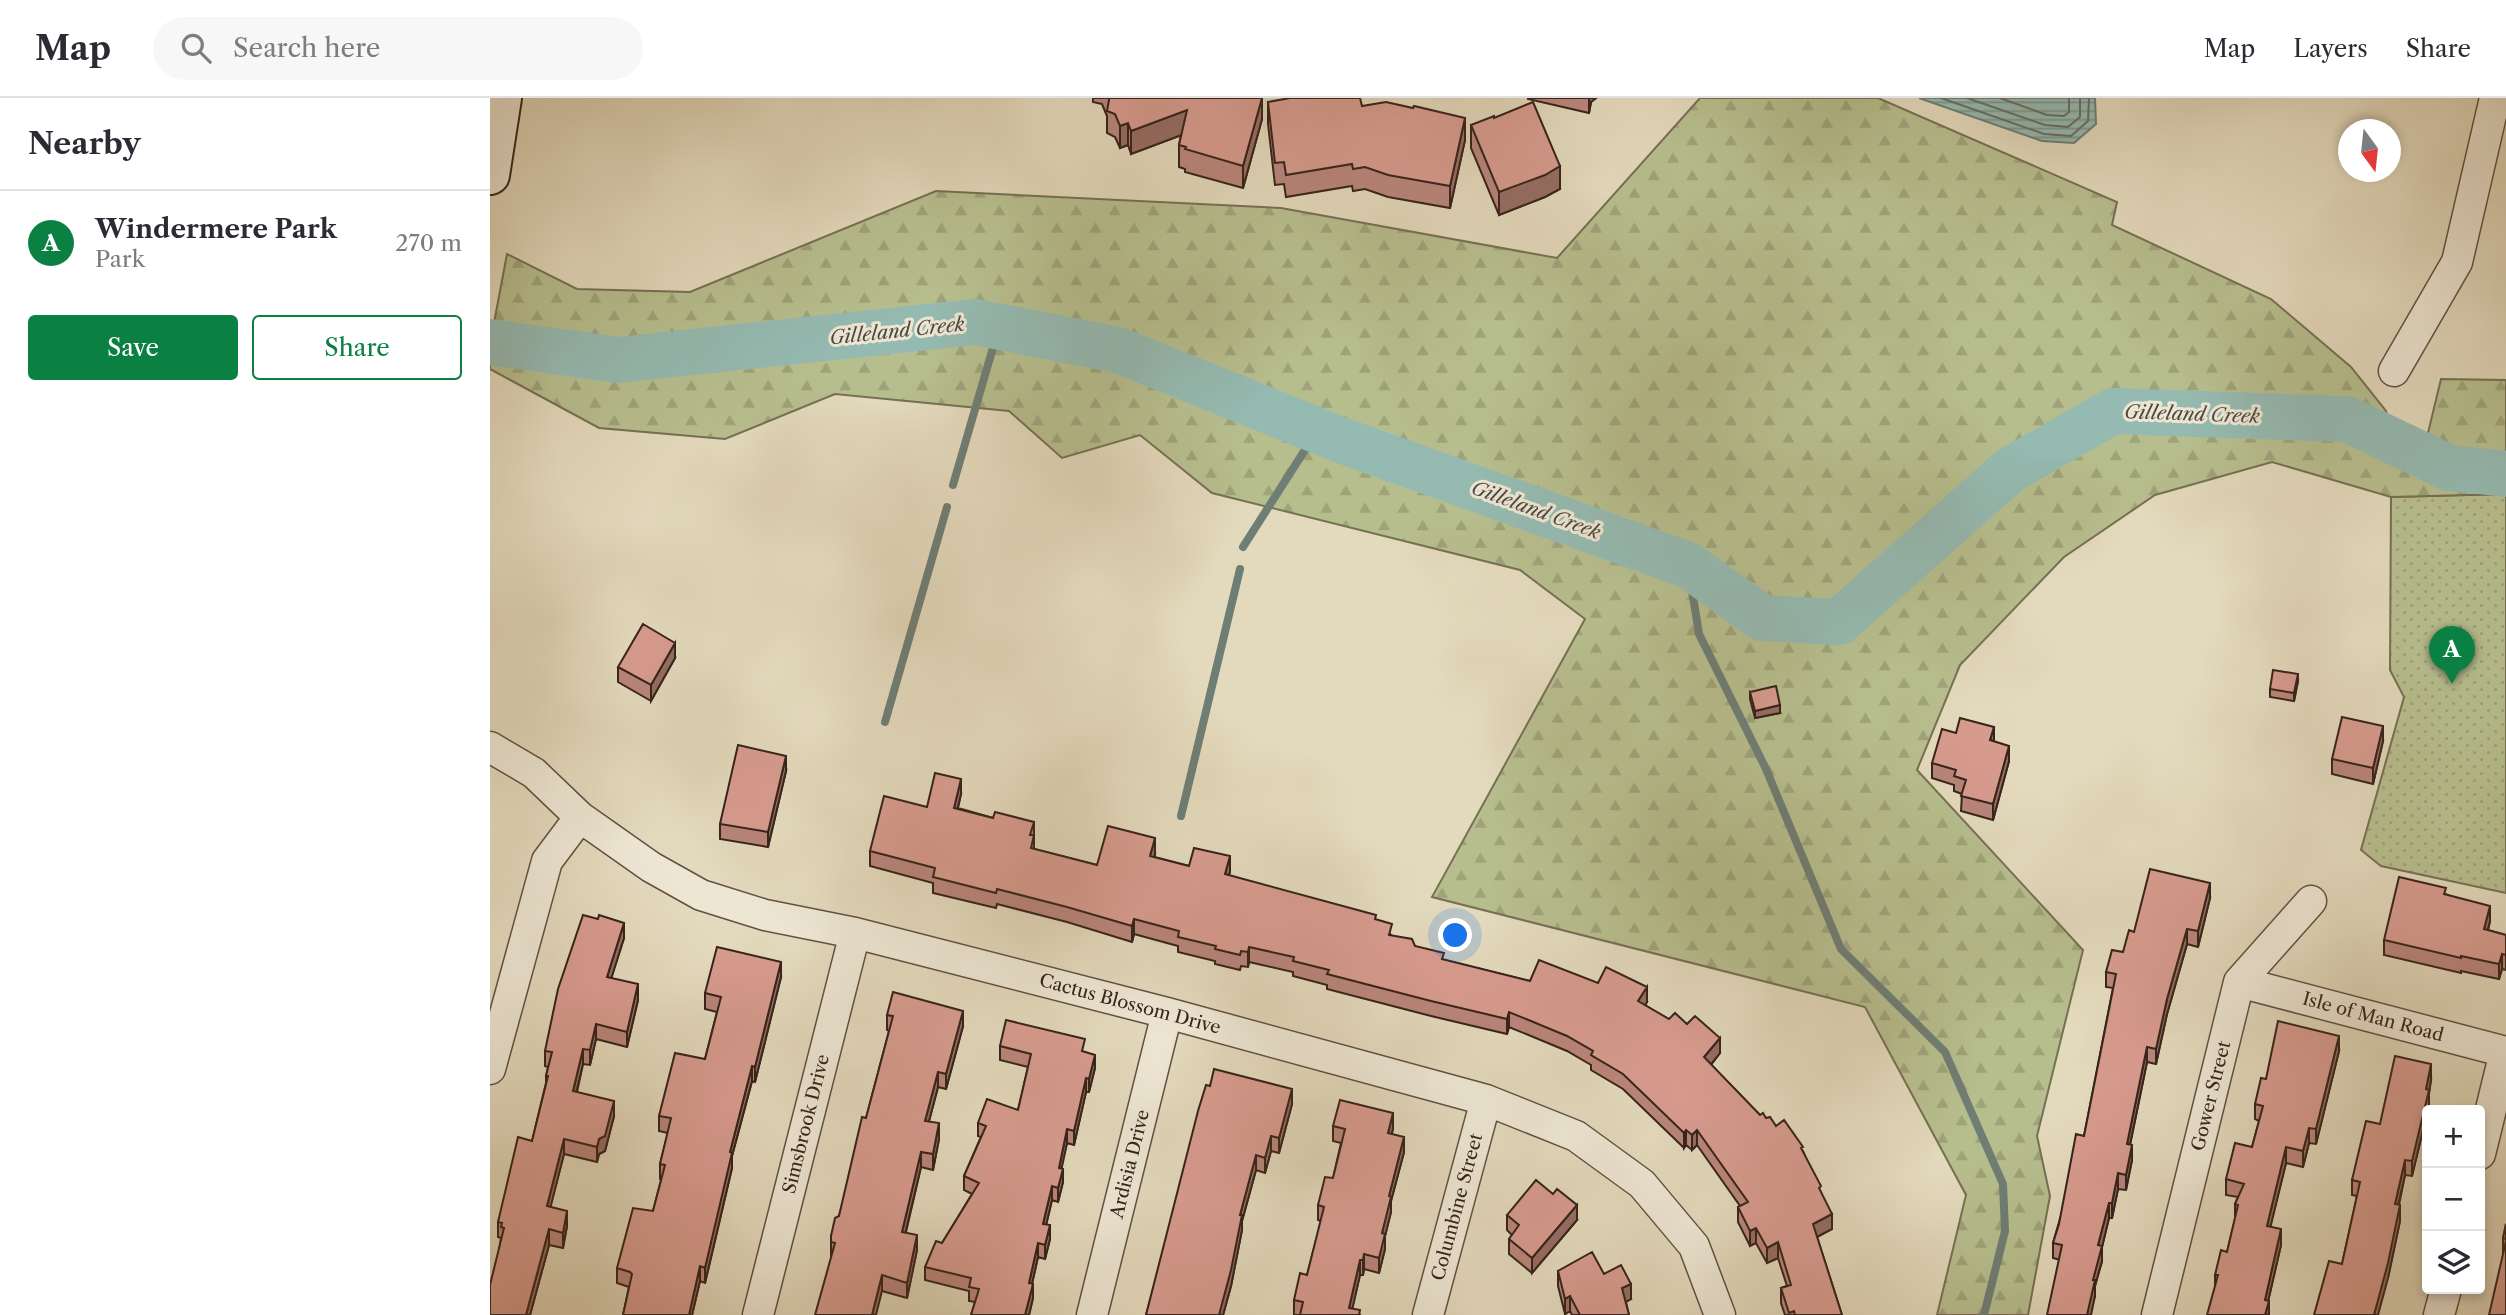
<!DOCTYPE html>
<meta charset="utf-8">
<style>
:root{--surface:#fff;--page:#f7f7f7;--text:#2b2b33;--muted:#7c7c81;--line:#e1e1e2;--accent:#0b8043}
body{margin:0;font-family:"Libre Caslon Text",serif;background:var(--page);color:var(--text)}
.controls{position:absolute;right:21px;bottom:21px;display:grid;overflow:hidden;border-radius:7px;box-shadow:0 4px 10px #0003}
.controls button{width:63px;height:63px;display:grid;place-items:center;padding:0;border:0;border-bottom:2px solid var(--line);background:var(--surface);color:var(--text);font:35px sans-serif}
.compass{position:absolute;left:1848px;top:21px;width:63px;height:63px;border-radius:50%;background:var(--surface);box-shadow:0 4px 10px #0003;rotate:165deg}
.you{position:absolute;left:966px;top:838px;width:24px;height:24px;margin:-18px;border:5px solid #fff;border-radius:50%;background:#1a73e8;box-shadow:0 0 0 10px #1a73e833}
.badge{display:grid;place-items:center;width:46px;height:46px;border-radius:50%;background:var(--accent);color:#fff;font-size:23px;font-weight:700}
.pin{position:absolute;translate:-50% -58px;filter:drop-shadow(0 2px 4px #0008)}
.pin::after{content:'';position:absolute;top:37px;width:24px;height:21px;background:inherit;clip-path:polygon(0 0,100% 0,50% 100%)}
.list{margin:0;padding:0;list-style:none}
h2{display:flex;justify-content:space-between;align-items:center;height:91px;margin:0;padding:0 28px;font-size:30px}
h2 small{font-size:23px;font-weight:400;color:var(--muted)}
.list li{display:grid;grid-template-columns:46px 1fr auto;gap:21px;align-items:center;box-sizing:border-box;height:105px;padding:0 28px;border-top:2px solid var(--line)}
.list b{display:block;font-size:26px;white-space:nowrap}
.list p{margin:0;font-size:23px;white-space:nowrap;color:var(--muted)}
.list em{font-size:23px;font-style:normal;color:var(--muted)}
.actions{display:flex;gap:14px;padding:21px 28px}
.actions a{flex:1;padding:16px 0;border:2px solid var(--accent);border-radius:7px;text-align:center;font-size:24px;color:var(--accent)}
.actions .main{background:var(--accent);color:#fff}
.icon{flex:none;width:38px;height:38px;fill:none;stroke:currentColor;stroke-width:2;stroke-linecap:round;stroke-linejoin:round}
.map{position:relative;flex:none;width:2016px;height:1217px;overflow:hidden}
header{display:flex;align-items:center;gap:42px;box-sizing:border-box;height:98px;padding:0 35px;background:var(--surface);border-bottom:2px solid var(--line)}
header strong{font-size:33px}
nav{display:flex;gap:38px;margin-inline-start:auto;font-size:24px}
.search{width:490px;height:63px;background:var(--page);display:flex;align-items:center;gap:18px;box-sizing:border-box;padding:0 24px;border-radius:38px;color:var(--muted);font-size:26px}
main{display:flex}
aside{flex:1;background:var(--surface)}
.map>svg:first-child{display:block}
.grass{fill:url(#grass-dots);stroke:#767054;stroke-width:2}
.forest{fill:url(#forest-firs);stroke:#767054;stroke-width:2}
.water{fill:url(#water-rules);stroke:#6f7e75;stroke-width:2}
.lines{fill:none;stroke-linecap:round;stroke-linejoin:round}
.shore{stroke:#666e66;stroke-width:2}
.stream{stroke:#6f7e75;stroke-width:8}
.river{stroke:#95bab1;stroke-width:46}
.street-casing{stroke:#615043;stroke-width:33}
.secondary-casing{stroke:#36231b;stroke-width:42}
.street{stroke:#ede6d3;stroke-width:30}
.secondary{stroke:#ede6d3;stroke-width:38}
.wall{fill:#b9857a;stroke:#36231b;stroke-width:2}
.shaded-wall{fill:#966c63;stroke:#36231b;stroke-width:2}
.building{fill:#d79b8e;stroke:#36231b;stroke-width:2}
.labels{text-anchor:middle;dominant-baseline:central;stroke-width:6;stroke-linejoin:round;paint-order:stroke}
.street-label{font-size:18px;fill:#36231b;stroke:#ede6d3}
.water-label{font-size:19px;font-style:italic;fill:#4e4940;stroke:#ede6d3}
</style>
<header>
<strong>Map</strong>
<div class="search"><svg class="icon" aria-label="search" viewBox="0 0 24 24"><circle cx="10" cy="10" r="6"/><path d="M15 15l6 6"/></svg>Search here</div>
<nav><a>Map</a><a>Layers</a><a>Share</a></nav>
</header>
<main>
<aside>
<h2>Nearby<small></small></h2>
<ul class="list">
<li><span class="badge">A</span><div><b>Windermere Park</b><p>Park</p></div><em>270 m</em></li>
</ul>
<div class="actions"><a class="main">Save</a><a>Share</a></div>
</aside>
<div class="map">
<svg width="2016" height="1217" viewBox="0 0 2016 1217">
<defs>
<pattern id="grass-dots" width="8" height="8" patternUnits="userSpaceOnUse" patternTransform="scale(1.75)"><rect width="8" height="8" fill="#b7be8e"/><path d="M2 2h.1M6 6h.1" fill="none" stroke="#9ea37a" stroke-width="1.8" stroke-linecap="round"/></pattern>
<pattern id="forest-firs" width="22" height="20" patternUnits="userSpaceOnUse" patternTransform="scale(1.75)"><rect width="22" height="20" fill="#b7be8e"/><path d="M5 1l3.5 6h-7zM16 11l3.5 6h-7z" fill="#9ea37a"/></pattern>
<pattern id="water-rules" width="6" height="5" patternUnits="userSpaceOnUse" patternTransform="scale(1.75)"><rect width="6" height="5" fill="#95bab1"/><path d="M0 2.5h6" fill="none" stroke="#7a978f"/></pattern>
</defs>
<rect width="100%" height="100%" fill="#e3d9bc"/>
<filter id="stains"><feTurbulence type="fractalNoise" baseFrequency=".00286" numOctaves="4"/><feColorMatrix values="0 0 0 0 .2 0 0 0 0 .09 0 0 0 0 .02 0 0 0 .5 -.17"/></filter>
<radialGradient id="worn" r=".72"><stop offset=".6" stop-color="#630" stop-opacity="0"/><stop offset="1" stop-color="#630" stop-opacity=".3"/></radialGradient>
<path class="grass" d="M2016,396V795L1891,768L1871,752L1914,599L1900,572L1901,399Z"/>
<path class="forest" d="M1210,0H1388L1627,104L1622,127L1781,201L1861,269L1896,313L1903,355L1931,364L1951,281L2016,282V396L1901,399L1782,364L1665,397L1574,459L1470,567L1427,672L1593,852L1547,1038L1560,1098L1538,1217H1447L1476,1097L1375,909L942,799L1095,521L1030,472L722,395L650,337L572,360L519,313L345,296L235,341L109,330L0,271V246L17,156L87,191L200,194L446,93L791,110L1067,160Z"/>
<path class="water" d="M1429,0H1605L1606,26L1584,45L1552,43Z"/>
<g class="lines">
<path class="shore" d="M1451,0L1554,36L1581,38L1598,23L1599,0
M1477,0L1555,27L1578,29L1590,19V0
M1510,0L1557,17L1574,18L1579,14V0"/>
<path class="stream" d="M463,387L509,229
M753,449L827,333
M1198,467L1209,536L1276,671L1351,851L1455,954L1513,1086L1515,1133L1494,1217
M395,624L457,409
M691,718L750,471"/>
<path class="river" d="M0,244L128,262L485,224L628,252L856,344L1198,467L1272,520L1349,524L1520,372L1623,313L1857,321L1959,370L2016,376"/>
<g class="street-casing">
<path id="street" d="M1904,273L1967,164L2005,0
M0,649L44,675L90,719L161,769L211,797L275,817L365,835L677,915L996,1002L1086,1038L1152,1086L1204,1148L1230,1217
M1749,884L2016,954
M0,971L57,763L90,719
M1990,1056L2015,954
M268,1217L365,835
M602,1217L677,915
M938,1217L996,1002
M1667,1217L1749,884L1821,803
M1949,1217L1956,1191"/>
</g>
<g class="secondary-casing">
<path id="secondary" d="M0,77L12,0"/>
</g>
<use href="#street" class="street"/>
<use href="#secondary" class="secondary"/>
</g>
<path class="wall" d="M603,0H772V21L753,90L695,74V71L689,69V47L691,37L641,56L638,47L630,50L625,39L617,35V18L612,6L603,4Z
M1038,0H1106L1101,4L1099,15L1038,1Z
M778,4L872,8L975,42L960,110L898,99L875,91L863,93L862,88L796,99L794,86L785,87L778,26Z
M1004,20L1070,91L1055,99L1009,117L981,50V27Z
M185,560L161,603L128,584V569Z
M1808,583L1804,603L1780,599V591Z
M1260,594L1290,615L1265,620L1260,601Z
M1504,643L1519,663L1503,722L1471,713L1472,696L1464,693V687L1442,680V665Z
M1893,643L1883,686L1842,676V661Z
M296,673L278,749L230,741V726Z
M471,696L468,710L503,720L544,724V751L607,767L665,756L664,759L699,768L740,773L739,778L886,822L902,838L954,862L1040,883L1157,904L1155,907L1230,955L1221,967L1270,1017L1276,1020L1313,1053L1331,1095L1342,1131L1327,1139L1352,1217H1295L1291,1205V1190L1297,1188L1288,1160L1277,1165L1266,1145L1260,1148L1248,1124V1109L1250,1108L1207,1047L1202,1052L1196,1047L1194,1050L1133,991L1101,972V967L1077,953L1019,929L1017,936L941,918L837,891V887L803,878V874L759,864L758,869L751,868L750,872L725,866V863L688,854V848L644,836L642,844L577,824L507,806L506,810L443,795V785L380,768V753L437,709Z
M1956,796L2000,823L1998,832L2016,837V872L2012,871L2009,881L1971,873V875L1894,857V842Z
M1720,800L1708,849L1697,846L1677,916L1666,966L1657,964L1640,1047L1642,1062L1636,1092L1628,1091L1622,1120H1619L1612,1149V1163L1605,1188V1198L1570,1162L1563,1160V1145L1594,1038L1623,890L1616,889V874L1633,854L1644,834Z
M134,840L121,880L148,902L137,949L106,941L100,967L93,966L87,994L124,1018L115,1053L109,1056L107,1064L74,1056L60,1109L77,1128L73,1150L59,1147L40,1217H0L11,1140L8,1139V1124L42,1043L56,985V978L58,969L55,968V953Z
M291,879L265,984L262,983L242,1058V1070L215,1185L210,1183L202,1217H133L139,1189L127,1185V1170L163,1113L171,1082L170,1081V1066L178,1035L169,1033V1018L215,961L227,914L215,911V895Z
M397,917L473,928L456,991L448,989L439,1023L449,1041L443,1072L431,1069L416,1134L427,1152L417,1200L392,1193L341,1159V1138L349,1118L376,1020L399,933L397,932Z
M510,948L595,954L605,970L599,994H596L584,1047L577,1045L571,1070L573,1084L568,1104L562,1102L556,1127L560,1141L555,1161L548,1159L542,1186L543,1200L539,1217H481L485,1204L479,1203V1193L435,1182V1169L452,1145L482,1096L474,1092V1078L491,1039L488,1038V1025L528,1012L538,969L510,962Z
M1849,953L1826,1046L1819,1045L1813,1069L1796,1065L1780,1129L1791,1147L1778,1203L1779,1217L1725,1187V1177L1737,1154L1745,1121V1106L1748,1099L1736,1097V1081L1762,1049L1769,1023L1765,1021V1006Z
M1941,982L1939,995V1007L1922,1078L1915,1077L1909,1107L1910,1123L1898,1180L1852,1166L1867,1098L1862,1097V1082L1890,1026Z
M720,988L802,1006L789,1055L781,1053L775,1075L766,1072L752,1123V1132L741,1188L733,1217H656Z
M843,1028L903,1030L902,1036L914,1054L901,1103V1114L895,1138V1151L889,1175L874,1171L873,1177H870L862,1210L870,1217H804V1202L817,1177L831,1123L828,1122V1107L843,1080L851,1045L843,1043Z
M1017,1117L1087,1122L1042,1175L1019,1156V1141L1022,1137L1017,1132Z
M2016,1126V1217L2013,1155V1140Z
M1068,1173L1114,1176L1141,1201L1136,1204L1139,1217H1082L1080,1213L1075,1216L1068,1188Z"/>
<path class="shaded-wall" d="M772,0V21L753,90V68Z
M1099,0H1106L1101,4L1099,15Z
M697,12V35L641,56V33Z
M975,20V42L960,110V88Z
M638,25V47L630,50V28Z
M1070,68V91L1055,99L1009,117V94Z
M185,545V560L161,603V587Z
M1808,576V583L1804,603V595Z
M1290,607V615L1265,620V613Z
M1893,628V643L1883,686V670Z
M1504,629V644L1500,642Z
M1519,648V663L1503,722V706Z
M296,658V673L278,749V734Z
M471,681V696L464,725V710Z
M665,740V756L660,774V758Z
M740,758V773L735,792V776Z
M1720,785V800L1708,849V833Z
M2000,808V823L1994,846V831Z
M644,821V836L642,844V828Z
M134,825V840L117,894V879Z
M1697,831V846L1677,916L1666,966V951L1677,901Z
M759,849V864L758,869V854Z
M2012,856V871L2009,881V866Z
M291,864V879L265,984V969Z
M148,886V902L137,949V934Z
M1157,889V904L1148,918V903Z
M473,913V928L456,991V976Z
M1019,914V929L1017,936V921Z
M106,926V941L100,967V952Z
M1849,938V953L1826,1046V1031Z
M1230,940V955L1214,975V959Z
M1657,949V964L1637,1061V1046Z
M93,951V966L83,1008V993Z
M605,957V970L599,994V981Z
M1941,966V982L1939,995V1007L1922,1078V1063Z
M262,968V983L242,1058V1070L215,1185V1170L240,1054Z
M448,974V989L435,1038V1023Z
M596,980V994L584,1047V1033Z
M802,991V1006L789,1055V1040Z
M124,1003V1018L115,1053L109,1056L107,1064V1049L109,1041Z
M903,1015V1030L898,1051V1035Z
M449,1025V1041L443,1072V1056Z
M1819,1030V1045L1813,1069V1053Z
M577,1031V1045L569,1083V1070Z
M1196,1032V1047L1194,1050V1035Z
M1207,1032V1047L1202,1052V1037Z
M781,1038V1053L775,1075V1060Z
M914,1039V1054L901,1103V1114L895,1138V1151L889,1175V1160L892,1135L899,1098Z
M74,1041V1056L57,1123V1108Z
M1642,1047V1062L1636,1092V1077Z
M1796,1049V1065L1777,1143V1128Z
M431,1054V1069L412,1149V1134Z
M766,1057V1072L752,1123V1132L741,1188L733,1217H729L750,1117Z
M1915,1062V1077L1905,1121V1106Z
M573,1071V1084L568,1104V1090Z
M1628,1075V1091L1622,1120V1105Z
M562,1088V1102L553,1140V1126Z
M1619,1105V1120L1612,1149V1163L1605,1188V1198L1601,1217H1597L1608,1147Z
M1087,1107V1122L1042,1175V1160Z
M1910,1107V1123L1898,1180L1888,1217H1884Z
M77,1113V1128L73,1150V1135Z
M1342,1116V1131L1323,1141V1126Z
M560,1127V1141L555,1161V1147Z
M1266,1130V1145L1260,1148V1133Z
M59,1131V1147L40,1217H36Z
M1791,1131V1147L1775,1217V1202Z
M427,1137V1152L417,1200V1185Z
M1288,1144V1160L1277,1165V1150Z
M548,1145V1159L539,1199V1185Z
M874,1156V1171L873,1177V1162Z
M870,1162V1177L861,1217L859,1210Z
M210,1168V1183L202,1217H199Z
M392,1177V1193L386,1217H382Z
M543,1186V1200L539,1217H535Z
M1141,1186V1201L1132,1206V1190Z
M1080,1198V1213L1075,1216V1201Z
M1779,1203V1217H1775Z"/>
<path class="building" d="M619,0H772L753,68L695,51L696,49L689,47L697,12L641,33L638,25L630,28L625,16L617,13L619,2Z
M800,0H870L872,8L896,4L923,10L924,8L975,20L960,88L898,77L875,69L863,71L862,66L796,77L794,64L785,65L778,4Z
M1043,4L1070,68L1055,77L1009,94L981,27L1004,18V20Z
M153,526L185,545L161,587L128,569Z
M1783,572L1808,576L1804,595L1780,591Z
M1286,588L1290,607L1265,613L1260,594Z
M1852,619L1893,628L1883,670L1842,661Z
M1470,620L1504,629L1500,642L1519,648L1503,706L1471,698L1476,682L1464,678L1466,672L1442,665L1452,631L1466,635Z
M248,647L296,658L278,734L230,726Z
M445,675L471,681L464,710L503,720L505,714L544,724L540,737H544L541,750L607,767L618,728L665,740L660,758L699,768L704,750L740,758L735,776L886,817L885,821L902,826L899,837L922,841L925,848L954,855L952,861L1040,883L1049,862L1108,885L1116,869L1157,889L1148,903L1179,921L1185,915L1197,926L1205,918L1230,940L1214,959L1270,1017L1273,1015L1276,1020L1280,1019L1286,1028L1294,1022L1313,1049L1311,1050L1331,1088L1329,1090L1342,1116L1323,1126L1352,1217H1305L1304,1213L1299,1215L1291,1190L1301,1187L1288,1144L1277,1150L1266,1130L1260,1133L1248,1109L1258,1104L1207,1032L1202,1037L1196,1032L1194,1035L1133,976L1101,957L1103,953L1077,938L1019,914L1017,921L941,903L837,876L839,872L803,863L804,859L759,849L758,854L751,853L750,857L725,851L726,848L688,839L689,833L644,821L642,828L577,809L507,791L506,795L443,779L445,770L380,753L394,698L437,709Z
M1660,771L1720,785L1708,833L1697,831L1677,901L1666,951L1657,949L1637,1046L1642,1047L1636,1077L1628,1075L1622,1105H1619L1608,1147L1612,1148L1603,1182H1605L1597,1217H1557L1572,1147L1563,1145L1569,1126L1586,1036L1594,1038L1626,876L1616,874L1622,852L1633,854L1639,832L1644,834Z
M1909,779L1956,790L1954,796L2000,808L1994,831L2016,837V857L2012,856L2009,866L1971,858V860L1894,842Z
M93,817L108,821L109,817L134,825L117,879L148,886L137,934L106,926L100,952L93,951L83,993L124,1003L115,1038L109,1041L107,1049L74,1041L57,1108L77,1113L73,1135L59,1131L36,1217H0V1187L14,1130L11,1129L12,1125L8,1124L28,1039L42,1043L58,978H56L62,954L55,953L68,891Z
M227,849L291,864L265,969L262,968L240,1054L242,1055L215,1170L210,1168L199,1217H133L142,1176L140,1174L127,1170L143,1110L163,1113L175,1067L170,1066L181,1020L169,1018L185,955L215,961L231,899L215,895Z
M403,894L473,913L456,976L448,974L435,1023L449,1025L443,1056L431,1054L412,1134L427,1137L417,1185L392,1177L382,1217H325L345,1145L341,1144V1138L345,1120L349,1118L372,1019L376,1020L403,918L397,917Z
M516,922L595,941L592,953L605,957L599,981L596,980L584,1033L577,1031L569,1070L573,1071L568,1090L562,1088L553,1126L560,1127L555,1147L548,1145L539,1185L543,1186L535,1217H481L489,1191L479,1189L481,1180L435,1169L446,1143L452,1145L489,1085L474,1078L496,1028L488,1025L497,1001L528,1012L541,956L510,948Z
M1788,923L1849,938L1826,1031L1819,1030L1813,1053L1796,1049L1777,1128L1791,1131L1775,1202L1779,1203L1775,1217H1717L1728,1177H1725L1731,1152L1737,1154L1748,1107L1745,1106L1754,1086L1736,1081L1745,1045L1762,1049L1773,1008L1765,1006L1771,980L1776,981Z
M1905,958L1941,966L1936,991L1939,992L1922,1063L1915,1062L1905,1106L1910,1107L1898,1165L1884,1217H1824L1839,1163L1852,1166L1870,1084L1862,1082L1876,1023L1890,1026Z
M724,971L802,991L789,1040L781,1038L775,1060L766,1057L750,1117H752L741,1172L729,1217H656L708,1013L716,987L720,988Z
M850,1002L903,1015L898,1035L914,1039L899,1098L901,1099L892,1135L895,1136L889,1160L874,1156L873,1162H870L859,1210L870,1212L869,1217H810L813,1204L804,1202L810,1175L817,1177L834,1109L828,1107L835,1079L843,1080L855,1031L843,1028Z
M1046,1082L1063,1096L1067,1091L1087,1107L1042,1160L1019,1141L1029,1127L1017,1117Z
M2016,1126V1141L2013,1140Z
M2016,1143V1217H1999Z
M1102,1154L1114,1176L1131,1167L1141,1186L1132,1190L1139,1217H1090L1080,1198L1075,1201L1068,1173Z"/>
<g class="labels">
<g class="street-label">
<text transform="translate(640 906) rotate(15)">Cactus Blossom Drive</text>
<text transform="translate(1883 919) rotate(15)">Isle of Man Road</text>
<text transform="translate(1721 998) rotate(-76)">Gower Street</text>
<text transform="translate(316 1026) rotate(-76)">Simsbrook Drive</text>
<text transform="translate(640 1066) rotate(-76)">Ardisia Drive</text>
<text transform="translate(967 1109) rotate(-75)">Columbine Street</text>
</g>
<g class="water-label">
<text transform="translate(407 233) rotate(-6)">Gilleland Creek</text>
<text transform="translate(1702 316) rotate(2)">Gilleland Creek</text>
<text transform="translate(1046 412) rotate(20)">Gilleland Creek</text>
</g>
</g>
<rect width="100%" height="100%" filter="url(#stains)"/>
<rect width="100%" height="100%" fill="url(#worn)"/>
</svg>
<div class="controls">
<button>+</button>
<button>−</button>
<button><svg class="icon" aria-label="layers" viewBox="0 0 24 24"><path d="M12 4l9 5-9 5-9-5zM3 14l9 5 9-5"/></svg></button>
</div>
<svg class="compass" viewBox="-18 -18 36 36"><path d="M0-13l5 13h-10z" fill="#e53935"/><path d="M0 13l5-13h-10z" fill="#7c7c81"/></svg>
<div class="you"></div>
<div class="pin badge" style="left:1962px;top:586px">A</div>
</div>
</main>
